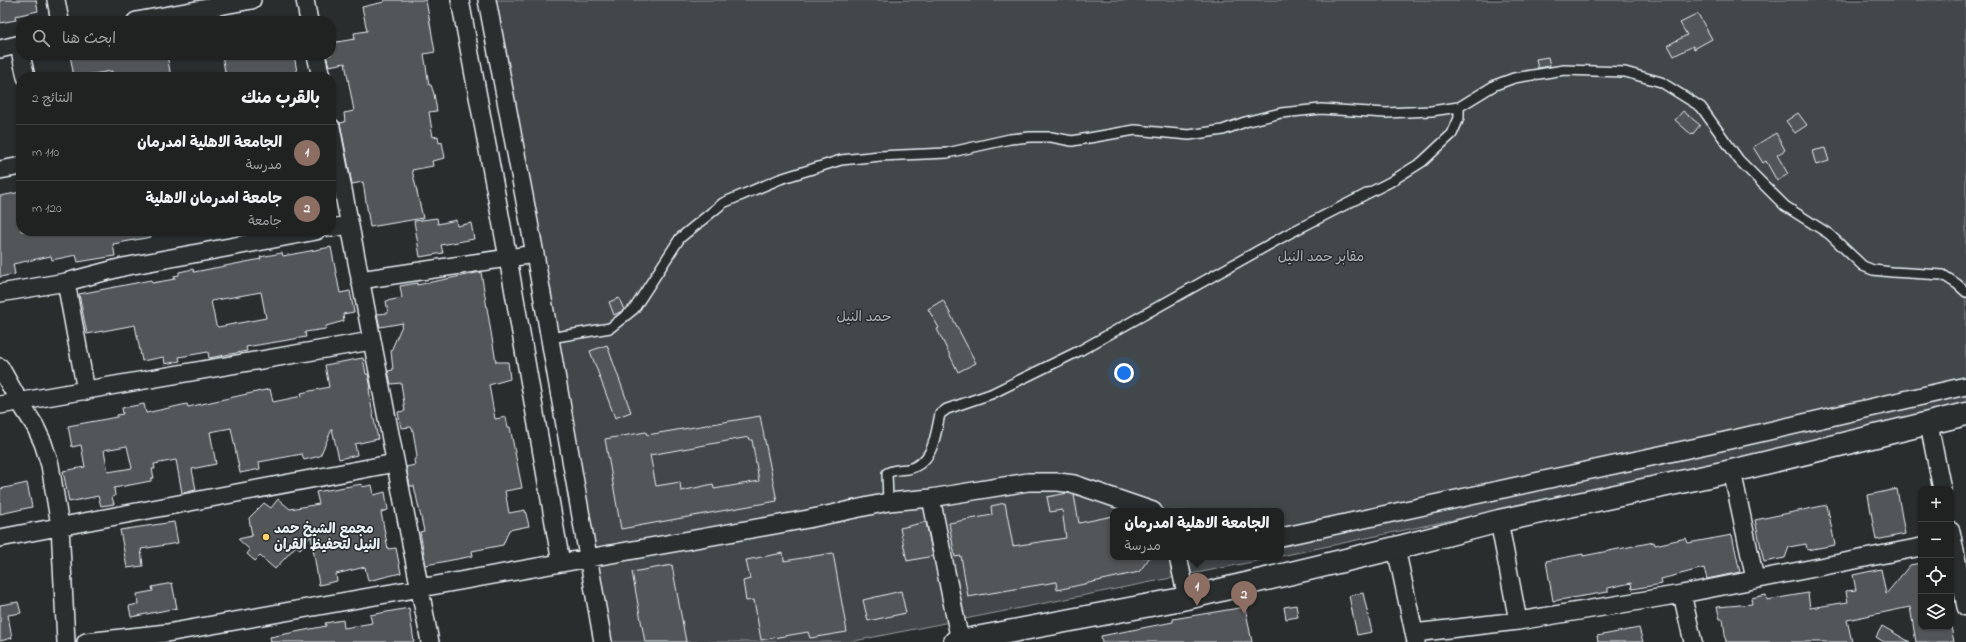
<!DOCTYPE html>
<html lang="ar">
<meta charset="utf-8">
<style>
:root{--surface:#202222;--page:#282a2a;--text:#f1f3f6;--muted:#a2a4a5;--line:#3d3f40;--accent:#2563eb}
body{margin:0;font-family:"Indie Flower","Playpen Sans Arabic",sans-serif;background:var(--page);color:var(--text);direction:rtl}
.controls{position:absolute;right:12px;bottom:12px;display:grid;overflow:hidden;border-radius:8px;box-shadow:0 1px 3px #0004}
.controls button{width:36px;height:36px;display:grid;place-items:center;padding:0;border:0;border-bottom:1px solid var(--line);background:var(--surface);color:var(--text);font:20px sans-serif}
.you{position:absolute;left:1124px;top:373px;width:14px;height:14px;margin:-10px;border:3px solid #fff;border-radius:50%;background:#1a73e8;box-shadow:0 0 0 6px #1a73e833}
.badge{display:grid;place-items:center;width:26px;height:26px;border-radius:50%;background:var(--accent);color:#fff;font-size:13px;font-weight:700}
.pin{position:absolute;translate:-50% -33px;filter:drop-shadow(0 1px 2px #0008)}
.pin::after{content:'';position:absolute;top:21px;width:14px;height:12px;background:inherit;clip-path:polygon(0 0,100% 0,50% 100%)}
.popup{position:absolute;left:1110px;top:508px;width:174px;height:52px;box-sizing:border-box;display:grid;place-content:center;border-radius:8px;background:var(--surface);filter:drop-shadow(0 1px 3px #0005);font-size:13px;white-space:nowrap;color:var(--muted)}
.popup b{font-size:15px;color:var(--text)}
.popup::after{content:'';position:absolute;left:50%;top:100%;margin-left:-8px;border:8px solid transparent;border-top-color:var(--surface)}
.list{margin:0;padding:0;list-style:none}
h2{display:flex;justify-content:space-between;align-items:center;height:52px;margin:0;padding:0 16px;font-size:17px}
h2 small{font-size:13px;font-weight:400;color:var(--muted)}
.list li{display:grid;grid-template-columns:26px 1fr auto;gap:12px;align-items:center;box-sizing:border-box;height:56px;padding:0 16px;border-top:1px solid var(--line)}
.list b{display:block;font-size:15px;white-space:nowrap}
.list p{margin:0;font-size:13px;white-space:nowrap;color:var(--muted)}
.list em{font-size:13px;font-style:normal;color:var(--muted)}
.icon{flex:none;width:22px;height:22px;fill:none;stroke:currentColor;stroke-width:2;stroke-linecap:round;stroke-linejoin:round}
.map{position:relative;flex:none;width:1966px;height:642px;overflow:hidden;direction:ltr}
.search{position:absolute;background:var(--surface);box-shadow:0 1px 3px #0004;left:16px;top:16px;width:320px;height:44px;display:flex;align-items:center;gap:10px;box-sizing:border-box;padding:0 14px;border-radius:16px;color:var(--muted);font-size:15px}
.panel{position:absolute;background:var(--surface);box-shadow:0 1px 3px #0004;left:16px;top:72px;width:320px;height:164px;border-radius:16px;direction:rtl}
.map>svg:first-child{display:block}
.green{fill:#424648;stroke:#959ca0}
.building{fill:#535759;stroke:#e8f1f8;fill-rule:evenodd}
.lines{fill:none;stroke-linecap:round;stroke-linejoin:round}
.lane-casing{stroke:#e8f1f8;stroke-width:12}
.street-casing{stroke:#e8f1f8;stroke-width:20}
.secondary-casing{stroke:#e8f1f8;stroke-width:25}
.lane{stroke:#2a2d2e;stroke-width:9}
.street{stroke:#2a2d2e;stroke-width:17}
.secondary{stroke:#2a2d2e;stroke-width:22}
.poi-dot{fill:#ffd166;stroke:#2a2d2e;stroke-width:1.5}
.labels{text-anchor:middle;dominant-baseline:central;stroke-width:3;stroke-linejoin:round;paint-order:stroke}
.park-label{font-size:14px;fill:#aeb5ba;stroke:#2a2d2e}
.poi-label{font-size:14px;font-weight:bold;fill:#e8f1f8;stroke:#2a2d2e;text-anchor:start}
</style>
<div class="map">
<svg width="1966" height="642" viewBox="0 0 1966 642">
<rect width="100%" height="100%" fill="#2a2d2e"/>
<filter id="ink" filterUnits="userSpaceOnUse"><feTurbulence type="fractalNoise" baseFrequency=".025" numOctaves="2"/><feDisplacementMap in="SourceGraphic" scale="8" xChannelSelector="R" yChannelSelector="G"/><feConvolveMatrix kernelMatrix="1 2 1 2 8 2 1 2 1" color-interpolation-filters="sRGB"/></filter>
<g filter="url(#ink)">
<path class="green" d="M479,0H1966V412L1281,556V511H1113V557H1277L849,642H605Z"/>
<path class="building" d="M0,0H36L38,11L15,16L16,20L0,23Z
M384,0H426L435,52L424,54L429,85H431L434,94L437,111L429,112L433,137L438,136L439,143L442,142L445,158L432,161L433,166L412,170L423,218L370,227L363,182L352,184L340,123L345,122L344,113L354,111L345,63L329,66L326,55H331V43L355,39L354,33L367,31L362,7L384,2Z
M1698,14L1712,39L1694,49L1693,46L1674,56L1668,45L1687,35L1680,23Z
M70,55H167L171,77H113L112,71L74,77Z
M222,55H294L298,77H226Z
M1548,57L1550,66L1538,68L1536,59Z
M1683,111L1700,125L1692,135L1675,120Z
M1798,113L1807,125L1795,133L1786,121Z
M1776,133L1785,150L1777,155L1788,174L1777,181L1766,161L1763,163L1753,147Z
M1825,148L1829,161L1816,165L1812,151Z
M21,192V231H150L151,237L113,244L115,256L78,262L76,255L52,260L51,256L13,264L15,274L0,277V196Z
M437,218L438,224L456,220L457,226L471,223L474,239L441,245L443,253L420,257L414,221Z
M331,247L340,293L350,291L354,312L343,314L344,321L326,326V329L305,332L306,337L246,347L247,351L209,358L208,352L179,357L180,361L165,364L164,357L142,361L135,325L87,334L79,294L151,280L152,283L175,279L174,276L179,275V272L193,269L194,272L261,259L260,257L282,253L283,256ZM261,292L266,318L218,327L216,325L211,301Z
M481,272L496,362H508L510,379L489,385L495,419L506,417L508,427H510L522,488L505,491L509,513L525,510L529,526L509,530L503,545L472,551L473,556L426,565L420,532L424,531L414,486H410L406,467L415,465L414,460L417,456L413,431L411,427L401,428L398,412L405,411L401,383L391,384L388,371L393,370L391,351L403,323L380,327L377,314L388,313L386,301L402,298L400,286L417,283V285Z
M619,298L624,310L614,315L609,302Z
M943,300L976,363L958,372L937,329L939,328L928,309Z
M607,345L631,412L615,418L590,351Z
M363,358L366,374H368L371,388H369L371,404L378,439L355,444L357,455L339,459L332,429L320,456L304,460L302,454L259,462L260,469L240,473L231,428L210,432L216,464L192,469L196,490L182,493L176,460L154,464L155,469H152L154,478H151V481L114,488L115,496L112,497L114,504L101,506L98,496L69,502L63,471L85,467L81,445L72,447L68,426L117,417V415L123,414L122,408L144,404L146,413L187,404L188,407L270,389L273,402L302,396L301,393L329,387L325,365ZM127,446L132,468L108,472L104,450Z
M760,416L777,501L621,529L605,439L646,432L647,435ZM749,437L750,440H752L759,481L714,489L713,484L681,491L680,482L656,486L650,455Z
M27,483L32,507L0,514V489Z
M362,484V487L372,485L374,495L385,492L388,510L381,512L388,549L396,548L401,573L368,581L365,567L336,574L337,581L319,585L311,536L300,549L296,546L275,569L260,556L255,561L247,554L250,550L238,539L252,536L249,518L264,503L271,508L278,499L290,509L319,504L316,492Z
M1897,489L1905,534L1876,540L1868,495Z
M1068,493L1074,495L1079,523L1113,516V557H1150L1139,572L1057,590L1056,582L968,597L961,556L955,557L949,523L992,515L991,506L1005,503L1013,546L1066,538L1062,510L1050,512L1047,497Z
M1827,505L1835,545L1807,550L1806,544L1789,547L1785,558L1764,562L1755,520Z
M174,522L178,543L141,549L143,566L127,568L120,530Z
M926,522L933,556L907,561L900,528Z
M1732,535L1740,572L1707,579L1704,568L1661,579L1662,584L1632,589L1631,583L1608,588V592L1553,601L1546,561L1583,554V556L1654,542L1655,545L1686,538L1688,543Z
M783,553L784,561L833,553L847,632L810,638L808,632L761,640L754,600L746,601L743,581L750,579L746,560Z
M1921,563V627H1951L1954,642H1916L1910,607L1847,620L1852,642H1726L1723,619H1720L1717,607L1752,604L1751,598L1766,595L1767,600L1808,593L1810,608L1848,602L1846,591L1856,590L1853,575L1881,569L1886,594L1910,565Z
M672,565L686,642H645L632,572Z
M172,583L177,608L131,617L129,606L138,604L137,594L153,591L152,587Z
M901,591L906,613L868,621L863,600Z
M1363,593L1372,632L1357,635L1349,596Z
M18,602L21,613L8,615L12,638L0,641V605Z
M1296,605L1298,617L1286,619L1284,607Z
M1245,607L1252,642H1102L1101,636L1173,622V619Z
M409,608L414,642H271L270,637L326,626L325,623L343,620L344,628L372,623L370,615Z
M1882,626L1910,642H1884L1876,637Z
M1639,628L1643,642H1598L1597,636Z"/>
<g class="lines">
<g class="lane-casing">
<path id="lane" d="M550,338L610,328L634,309L680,238L723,203L780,179L841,160L880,156L947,153L1010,139L1030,137H1051L1072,141L1135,130L1189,135L1223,130L1245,122L1281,113L1321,109L1386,113L1431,111L1459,107L1495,85L1514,78L1564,70L1625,72L1661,82L1701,107L1739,160L1785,206L1829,234L1863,266L1873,270L1892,272L1943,275L1957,284L1966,292
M888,502L887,473C895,469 900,470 908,469C934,463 935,436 940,414L947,409L991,394L1081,350L1288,234L1390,182L1422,162L1452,134L1459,118V107"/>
</g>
<g class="street-casing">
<path id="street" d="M56,0L60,21
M305,0L309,21
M460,0L508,258L561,563
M487,0L535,254L603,642
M136,21L252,0
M0,49L21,44
M21,55L26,77
M316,55L321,77
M331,127L430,642
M0,170L21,166
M331,228L349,225
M360,280L535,254
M66,282L86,391
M0,293L66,282L123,267L316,231
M0,367L19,401L35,426L43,443L50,465L60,526L66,642
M0,405L371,341
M1929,425L1942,489
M1732,471L1755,579
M931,498L960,641
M1499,521L1518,621
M1951,531L1966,607
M1281,537L1725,441L1966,386
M0,538L395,463
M1396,548L1416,642
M1178,557L1187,598
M1682,594L1693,642
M1414,633L1518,621L1682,594L1921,547
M86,642L167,633L808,519L888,502L931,498L1028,482H1058L1074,484L1153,511"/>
</g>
<g class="secondary-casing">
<path id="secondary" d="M955,642L1187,598L1396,548L1499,521L1732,471L1966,414"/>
</g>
<use href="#lane" class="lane"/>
<use href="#street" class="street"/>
<use href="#secondary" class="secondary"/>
</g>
</g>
<circle class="poi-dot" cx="266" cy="537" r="4"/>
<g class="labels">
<g class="park-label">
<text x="1321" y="257">مقابر حمد النيل</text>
<text x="864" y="317">حمد النيل</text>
</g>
<g class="poi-label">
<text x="274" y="529">مجمع الشيخ حمد<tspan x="274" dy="16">النيل لتحفيظ القران</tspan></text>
</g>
</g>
</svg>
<div class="controls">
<button>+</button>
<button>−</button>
<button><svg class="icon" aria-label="locate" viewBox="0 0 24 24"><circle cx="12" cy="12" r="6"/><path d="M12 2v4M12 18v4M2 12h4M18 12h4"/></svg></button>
<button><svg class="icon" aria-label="layers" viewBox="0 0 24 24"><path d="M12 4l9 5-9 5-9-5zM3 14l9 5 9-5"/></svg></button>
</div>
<div class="you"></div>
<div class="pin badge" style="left:1197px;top:606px;background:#8d6e63">1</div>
<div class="popup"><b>الجامعة الاهلية امدرمان</b>مدرسة</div>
<div class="pin badge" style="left:1244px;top:614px;background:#8d6e63">2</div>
<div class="search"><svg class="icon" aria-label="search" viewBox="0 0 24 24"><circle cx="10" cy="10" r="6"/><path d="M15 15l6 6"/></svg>ابحث هنا</div>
<section class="panel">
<h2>بالقرب منك<small>النتائج: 2</small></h2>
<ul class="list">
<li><span class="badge" style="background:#8d6e63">1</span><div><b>الجامعة الاهلية امدرمان</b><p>مدرسة</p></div><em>110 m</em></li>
<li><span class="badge" style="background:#8d6e63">2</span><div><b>جامعة امدرمان الاهلية</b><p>جامعة</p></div><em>120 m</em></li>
</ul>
</section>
</div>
